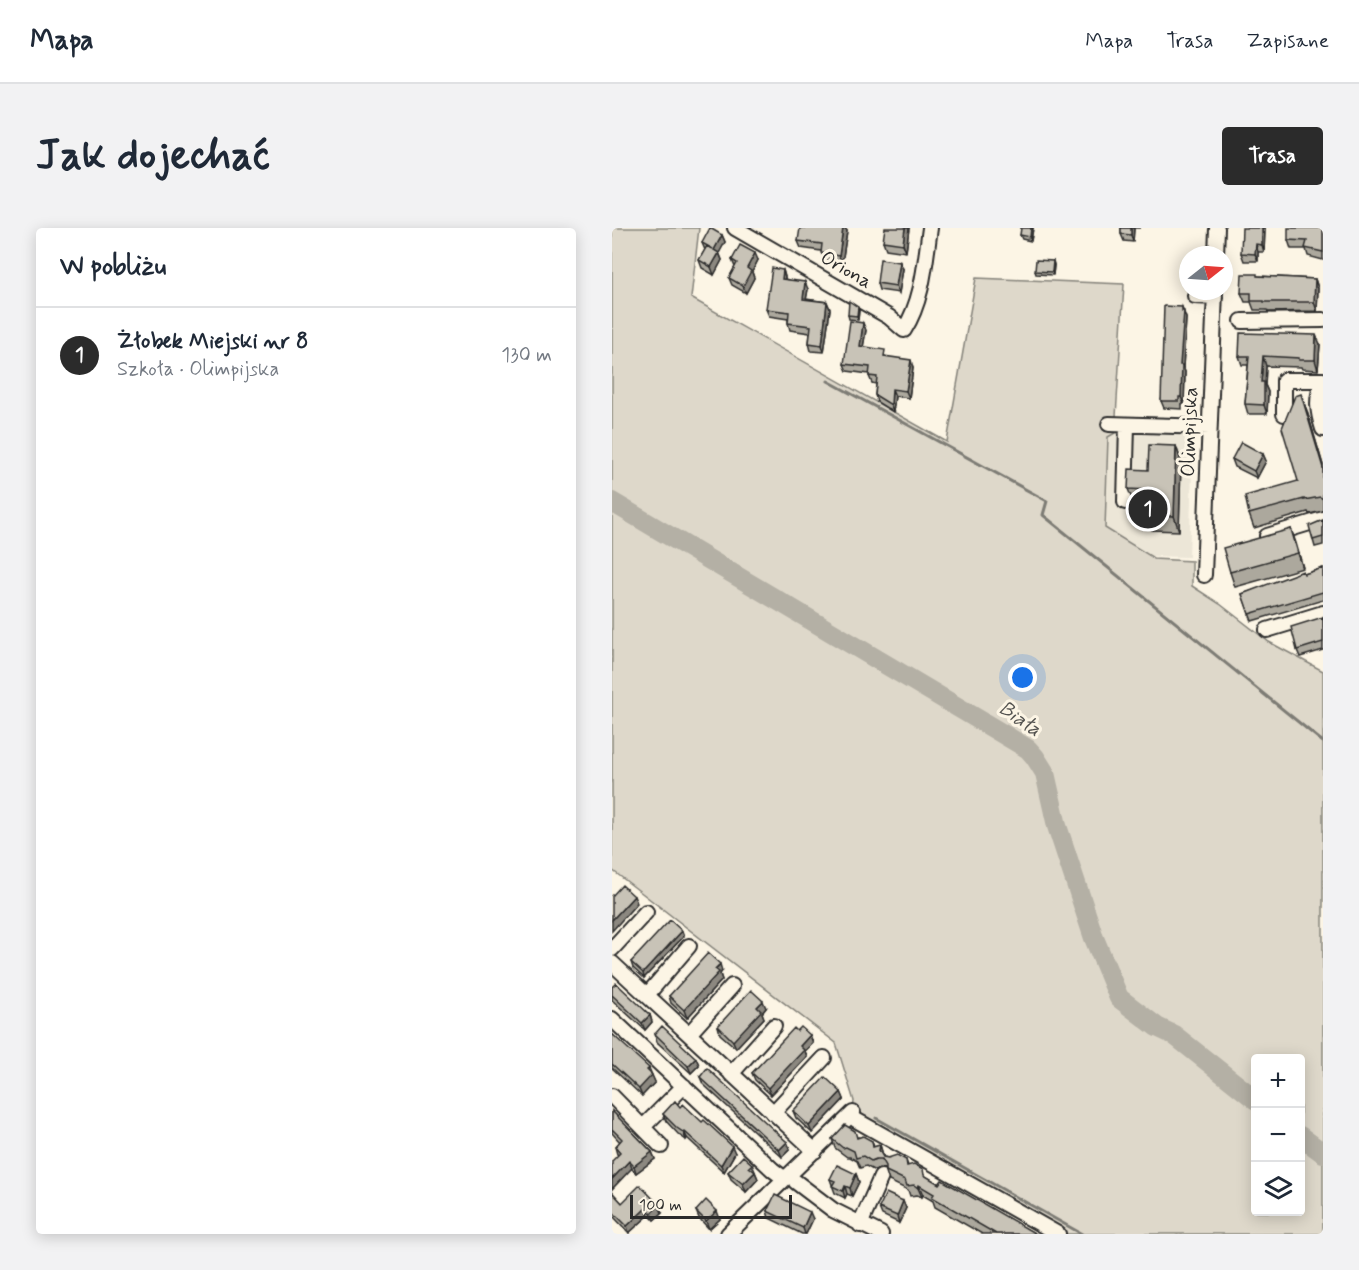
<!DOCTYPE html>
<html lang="pl">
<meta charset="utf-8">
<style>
:root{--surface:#fff;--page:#f2f2f3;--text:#1f2937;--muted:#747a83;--line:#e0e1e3;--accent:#2b2b2b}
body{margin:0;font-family:Mynerve,sans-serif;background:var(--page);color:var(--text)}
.controls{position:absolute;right:18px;bottom:18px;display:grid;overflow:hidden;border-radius:6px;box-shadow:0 3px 15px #0003}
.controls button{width:54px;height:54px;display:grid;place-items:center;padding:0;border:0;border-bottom:2px solid var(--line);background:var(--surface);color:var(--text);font:30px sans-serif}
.compass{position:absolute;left:567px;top:18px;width:54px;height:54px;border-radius:50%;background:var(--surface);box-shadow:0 3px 15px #0003;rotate:73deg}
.scale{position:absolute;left:18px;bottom:15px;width:162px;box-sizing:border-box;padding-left:6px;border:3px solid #2b2b2b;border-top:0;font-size:16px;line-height:21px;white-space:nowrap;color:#2b2b2b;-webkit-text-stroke:4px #fcf5e5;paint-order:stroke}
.you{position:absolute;left:411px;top:450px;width:21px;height:21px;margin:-15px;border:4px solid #fff;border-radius:50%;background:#1a73e8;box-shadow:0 0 0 9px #1a73e833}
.badge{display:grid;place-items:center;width:39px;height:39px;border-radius:50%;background:var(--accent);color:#fff;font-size:20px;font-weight:700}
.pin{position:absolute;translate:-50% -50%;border:3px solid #fff;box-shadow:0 2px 6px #0006}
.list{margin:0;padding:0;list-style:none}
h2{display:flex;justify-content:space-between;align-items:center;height:78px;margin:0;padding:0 24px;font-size:26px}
h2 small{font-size:20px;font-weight:400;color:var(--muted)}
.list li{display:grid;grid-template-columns:39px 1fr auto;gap:18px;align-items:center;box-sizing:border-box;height:96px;padding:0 24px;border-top:2px solid var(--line)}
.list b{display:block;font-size:22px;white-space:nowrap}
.list p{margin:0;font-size:20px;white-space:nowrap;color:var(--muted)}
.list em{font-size:20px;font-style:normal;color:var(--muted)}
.icon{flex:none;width:33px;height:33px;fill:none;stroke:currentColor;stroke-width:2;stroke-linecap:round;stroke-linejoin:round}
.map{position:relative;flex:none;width:711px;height:1006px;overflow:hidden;border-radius:6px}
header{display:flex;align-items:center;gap:36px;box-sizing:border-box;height:84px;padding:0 30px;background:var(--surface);border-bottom:2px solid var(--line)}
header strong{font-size:28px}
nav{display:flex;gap:33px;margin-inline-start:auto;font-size:21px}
.intro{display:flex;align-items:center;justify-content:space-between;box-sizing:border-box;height:144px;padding:0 36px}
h1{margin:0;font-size:42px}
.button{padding:15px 27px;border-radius:6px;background:var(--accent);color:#fff;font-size:21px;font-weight:700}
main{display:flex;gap:36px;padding:0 36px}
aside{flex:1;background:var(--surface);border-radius:6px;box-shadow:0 3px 15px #0003}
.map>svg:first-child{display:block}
.built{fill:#ece6d7}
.green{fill:#ded8ca;stroke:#84827a;stroke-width:1.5;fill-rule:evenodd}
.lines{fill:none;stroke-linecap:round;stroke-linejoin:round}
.stream{stroke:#7d7b74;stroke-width:3}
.river{stroke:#b4b0a5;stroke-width:20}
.minor-casing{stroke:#2b2b2b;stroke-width:18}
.minor{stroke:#fcf5e5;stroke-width:14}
.wall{fill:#aca89d;stroke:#2b2b2b;stroke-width:1.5}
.shaded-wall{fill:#8c8880;stroke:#2b2b2b;stroke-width:1.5}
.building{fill:#c8c3b7;stroke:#2b2b2b;stroke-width:1.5}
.labels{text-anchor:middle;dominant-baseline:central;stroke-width:6;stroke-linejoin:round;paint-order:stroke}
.street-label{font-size:20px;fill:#2b2b2b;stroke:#fcf5e5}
.water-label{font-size:21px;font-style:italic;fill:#545350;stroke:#fcf5e5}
</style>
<header>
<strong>Mapa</strong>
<nav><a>Mapa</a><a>Trasa</a><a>Zapisane</a></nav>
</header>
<div class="intro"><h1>Jak dojechać</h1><a class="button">Trasa</a></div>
<main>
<aside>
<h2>W pobliżu<small></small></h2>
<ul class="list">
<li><span class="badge">1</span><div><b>Żłobek Miejski nr 8</b><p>Szkoła · Olimpijska</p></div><em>130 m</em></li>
</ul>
</aside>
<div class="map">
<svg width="711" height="1006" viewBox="0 0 711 1006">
<rect width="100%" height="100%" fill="#fcf5e5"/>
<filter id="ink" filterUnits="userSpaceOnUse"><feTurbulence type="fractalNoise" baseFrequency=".0167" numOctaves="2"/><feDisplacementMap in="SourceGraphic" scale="12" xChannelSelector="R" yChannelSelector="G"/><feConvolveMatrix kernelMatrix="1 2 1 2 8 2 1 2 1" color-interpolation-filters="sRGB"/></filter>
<g filter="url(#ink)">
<path class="built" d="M503,205L573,207L581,215L577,329L540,328L493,300L496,209Z"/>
<path class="green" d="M0,0H87L79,70L335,214L364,50L512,56L503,205L496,209L493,300L540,329L541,331L580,333V358L608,376L657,414L711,443V1006H454L241,885L242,873L224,815L0,642ZM644,830H688V984H644Z"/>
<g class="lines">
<path class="stream" d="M216,153L435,273L431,287L711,514
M264,890L470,1006"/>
<path class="river" d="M0,274L416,521L423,529L433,545L445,598L482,710L507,770L545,799L562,807L644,872
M688,908L711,925"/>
<g class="minor-casing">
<path id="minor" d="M123,0L277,89L292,102C311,72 313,35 318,0
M604,27L605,0
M583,68L603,69
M630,93L711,92
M711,155C703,170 706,185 711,201
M672,186V152H711
M497,196L597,199
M513,274L515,197
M655,308L711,291
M592,347L603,63
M655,402L711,385
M0,721L34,684
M0,735L203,923
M35,767L77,718
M0,791L161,942L173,951
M77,806L120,758
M119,846L162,798
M0,868L49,918
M161,885L212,830
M244,892L446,1006
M31,899L72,858
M184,954L221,982L269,1006
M248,997L269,949
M116,1006L241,885"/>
</g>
<use href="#minor" class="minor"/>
</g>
<path class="wall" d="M297,0L294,24L274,21L271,13Z
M421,0L419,13L410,11L408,7Z
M509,0H529H522L521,14L512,13L509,6Z
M653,0L652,24H646V33H632L629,25Z
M711,0V32L696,28L694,21H679L676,12Z
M235,3L230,35L212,32L209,23L189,20L186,13Z
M110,7L113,14L107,24L110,32L102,47L90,40L87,32L93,22L90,15Z
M120,32H146L140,44L142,50L134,65L120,57L117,50L123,39Z
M441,33L442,37L441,47L424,46L423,43Z
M291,41L287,65L267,62L265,55Z
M171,42L173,49V51L196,61L194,71L215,74L218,81L212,124L199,123L197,115L198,105L178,102L176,95V91L157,88L154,81Z
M646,48L703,51L706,60L705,83L656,84L655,82H642L639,74H633L629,65Z
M570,79L574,90L571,139L573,144L572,176H570V181L552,180L549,173Z
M247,82L246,92L237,91L236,87Z
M254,102L251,119L301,140L297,170L283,168L281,184L265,174L263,167L264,156L260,155L257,148V146L235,143L232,136Z
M708,116L706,142L690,141L689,139L654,138L653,157L656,164L655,186H636L633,176L636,137H630L627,128Z
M694,180L711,237V283L697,286L696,284L642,300L637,286L686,253Z
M564,218L569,233L567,303L540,302L535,287V276H522L516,261L536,242Z
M651,226L654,233L645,250L623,239L620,231Z
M711,292V317L703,319L701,312Z
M679,301L691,340L623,359L618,344Z
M711,340V372L640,393L630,366Z
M711,389V422L688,429L685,422Z
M72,708L32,750L21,740L19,734Z
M110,743L108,746L110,752L75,790L59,775L57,768Z
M0,759L38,787L40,794L33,802L0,772Z
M154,780L150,785L152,790L124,820L108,806L106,798Z
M185,803L198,807L201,815L193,823L195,829L159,867L143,852L140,845Z
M0,806L39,846L43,854L30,868L0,840Z
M43,806L84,830L87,837L79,845L45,814Z
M88,849L175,914L178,921L170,929L91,856Z
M229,864L232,871L200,905L184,890L181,883Z
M68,879L90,894L123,925L112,944L75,910L74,912L67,907L54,893L51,886Z
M0,883L40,924L43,931L24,945L5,926L3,919L8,914L0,905Z
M246,909L260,913L262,919L268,917L271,927V929L294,932L296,938L327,956L424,1006H370L323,979L321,973L311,967L310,969L305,967L298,968L296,962L277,953L273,941L267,940L263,943L254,938L248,940L245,933L238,929H235L223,920L220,911Z
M140,936L146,951L134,964L119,951L116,944Z
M244,946L247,954L240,968L235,966L233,970L223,965L218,951Z
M0,964L10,975L50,985L42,992L37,987L17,1005L0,987Z
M267,980H294L287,995L270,987Z
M84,983L108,991L97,1001L87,990Z
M155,983L201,991L194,1006H190L157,990Z"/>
<path class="shaded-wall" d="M231,0H233L235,3L230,35L227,28Z
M293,0H297L294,24L291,16Z
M419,0H421L419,13L418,9Z
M519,0H522L521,14L519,7Z
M650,0H653L652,24L650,17Z
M110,7L113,14L105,29L102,22Z
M644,16L646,24V33L643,26Z
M107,25L110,32L102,47L99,39Z
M143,25L146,32L140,44L142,50L134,65L131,58L135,40Z
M441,33L442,37L441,47L440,44Z
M288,34L291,41L287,65L284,58Z
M171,42L173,49L172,58L170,51Z
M703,51L706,60L705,83L702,74Z
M193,54L196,61L193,78L191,71Z
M215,74L218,81L212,124L210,117Z
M246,79L247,82L246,92L245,88Z
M570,79L574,90L571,139L573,144L572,176L569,169L568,137Z
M251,95L254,102L250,125L248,118Z
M704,107L708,116L706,142L703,132Z
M651,128L654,138L653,157L656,164L655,186L652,177L649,154Z
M299,132L301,140L297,170L294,163Z
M280,161L283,168L281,184L279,177Z
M689,166L694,180L711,237V240Z
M564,218L569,233L567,303L562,288Z
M651,226L654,233L645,250L642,243Z
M679,301L684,315L691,340L686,325Z
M22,668L25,675L0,703V692Z
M70,703L72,708L32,750L31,745Z
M108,736L110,743L108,746L110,752L75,790L72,782Z
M151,773L154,780L150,785L152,790L124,820L121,813L145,779Z
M38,787L40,794L33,802L30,795Z
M198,807L201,815L193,823L195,829L159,867L156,860L188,818Z
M84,830L87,837L79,845L76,838Z
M37,840L43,854L30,868L27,861Z
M229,864L232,871L200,905L197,898Z
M72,903L75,910L74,912L71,904Z
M175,914L178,921L170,929L167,922Z
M268,917L271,927L270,932L267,922Z
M120,918L123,925L112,944L109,937Z
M40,924L43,931L24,945L22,938Z
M17,933L20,940L0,961V951Z
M143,944L146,951L134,964L131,956Z
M244,946L247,954L240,968L238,960Z
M307,957L311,967L310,969L306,960Z
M233,958L235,966L233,970L231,963Z
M291,973L294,980L287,995L285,988Z
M47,977L50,985L42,992L39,985Z
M34,980L37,987L17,1005L15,998Z
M105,983L108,991L97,1001L94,993Z
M198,984L201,991L194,1006H193L191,1000Z"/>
<path class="building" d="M98,0L110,7L102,22L107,25L99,39L87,32L95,18L101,21L90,15Z
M188,0H231L227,28L209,25L210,16L186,13Z
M273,0H293L291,16L271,13Z
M409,0H419L418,9L408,7Z
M509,0H519V7L509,6Z
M630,0H650V17L644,16L643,26L629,25Z
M676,0H711V24L693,20L695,13L676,12Z
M128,17L143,25L135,40L139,43L131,58L117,50L125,35L120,32Z
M268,31L288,34L284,58L265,55Z
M424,32L441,33L440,44L423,43Z
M160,40L171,42L170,51L193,54L191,71L215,74L210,117L197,115L199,98L176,95L177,84L154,81Z
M630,46H645V48L703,51L702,74H652V73H639V65H629Z
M237,73L246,79L245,88L236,87Z
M552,78L570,79V83H572L568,137H570L569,169H567V173H549Z
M238,93L251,95L248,118L273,122L272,128L299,132L294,163L280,161L279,177L263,167L265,149L257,148L258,139L232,136Z
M628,105L704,107L703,132H687V130L651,128L649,154H652V177L633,176L637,128H627Z
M689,166L711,240V271L708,269L692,272V271L637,286L633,268L686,253L670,200L683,168Z
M629,214L651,226L642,243L620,231Z
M537,217L564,218L562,288L535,287V262L516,261L517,241L536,242Z
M711,292V309L701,312L697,298Z
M679,301L686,325L618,344L611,320Z
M711,340V364L637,386L630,366L691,343L692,346Z
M711,389V414L685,422L679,399Z
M10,657L22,668L0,692V668Z
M58,692L70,703L31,745L19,734Z
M96,725L108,736L103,741L107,744L72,782L57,768Z
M4,755L38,787L30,795L0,767V759Z
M139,762L151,773L145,779L149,783L121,813L106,798Z
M50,798L84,830L76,838L43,806Z
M189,799L198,807L188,818L192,822L156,860L140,845L182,800L185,803Z
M0,806L37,840L35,842L40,847L27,861L0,836Z
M95,840L175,914L167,922L88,849Z
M213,849L229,864L197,898L181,883Z
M63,873L68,879L71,876L90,894L92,892L120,918L109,937L72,903L71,904L65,900L51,886Z
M0,883L40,924L22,938L17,933L0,951V933L8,925L3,919L10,911L0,901Z
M233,897L243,903L245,910L251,908L260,913L261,919L268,917L267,922L271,929L276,930L285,927L294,932L295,938L302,936L311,941L312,947L327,956L330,952L424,1006H384L320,969L322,966L307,957L306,960L302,957L295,958L293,952L274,943V938L270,931H264L259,933L251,928L244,930L242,923L234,919L231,920L220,911Z
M131,928L140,936L137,939L143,944L131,956L116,944Z
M225,937L244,946L238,960L233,958L231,963L220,958L223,953L218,951Z
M28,957L47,977L39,985L34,980L15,998L0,983V964L10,975Z
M274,965L291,973L285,988L267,980Z
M163,967L198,984L191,1000L155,983Z
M94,972L105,983L94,993L84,983Z"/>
</g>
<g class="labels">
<g class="street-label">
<text transform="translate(234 42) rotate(30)">Oriona</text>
<text transform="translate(578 204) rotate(-88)">Olimpijska</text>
</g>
<g class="water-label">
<text transform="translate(408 491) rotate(34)">Biała</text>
</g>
</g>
</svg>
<div class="controls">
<button>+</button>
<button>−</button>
<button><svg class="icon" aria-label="layers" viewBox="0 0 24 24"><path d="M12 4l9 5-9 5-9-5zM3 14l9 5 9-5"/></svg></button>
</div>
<svg class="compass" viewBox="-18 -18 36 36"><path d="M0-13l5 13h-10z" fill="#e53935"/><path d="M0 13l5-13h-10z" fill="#747a83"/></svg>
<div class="scale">100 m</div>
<div class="you"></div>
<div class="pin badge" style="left:536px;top:281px">1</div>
</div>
</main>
